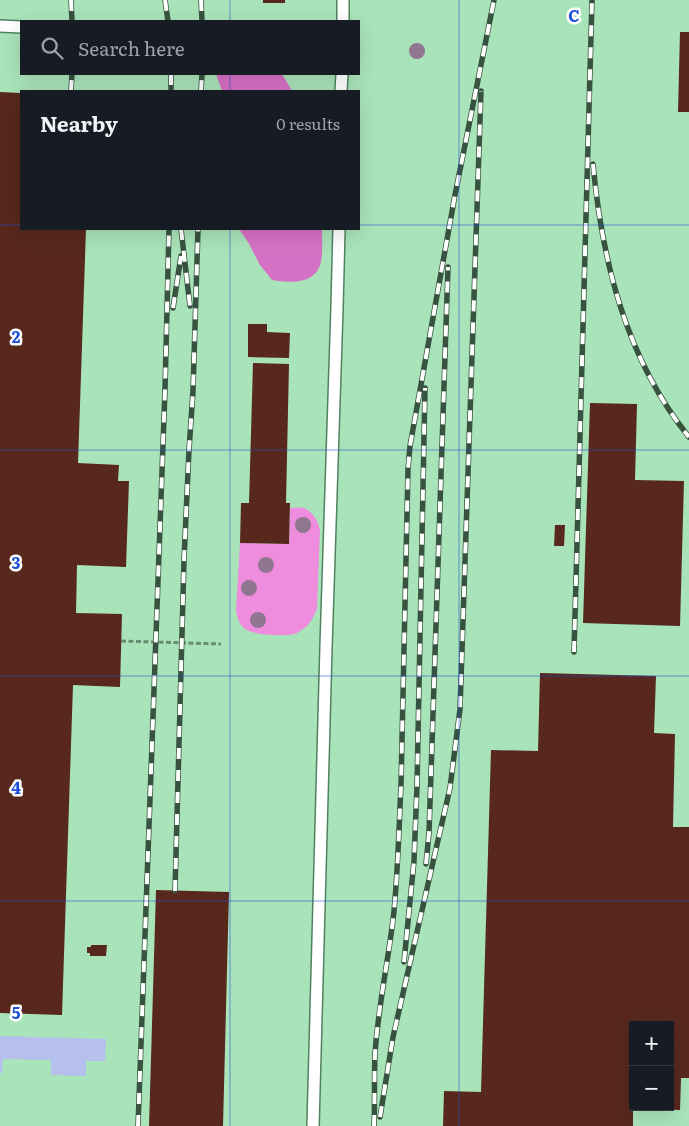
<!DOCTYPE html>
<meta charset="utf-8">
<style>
:root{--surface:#171b24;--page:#20242c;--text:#f1f3f6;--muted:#9ea1a6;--line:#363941}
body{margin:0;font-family:Literata,serif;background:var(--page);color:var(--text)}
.controls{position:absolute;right:15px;bottom:15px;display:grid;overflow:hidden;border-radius:0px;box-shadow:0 5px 20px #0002}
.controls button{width:45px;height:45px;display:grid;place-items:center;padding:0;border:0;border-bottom:1px solid var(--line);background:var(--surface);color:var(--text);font:25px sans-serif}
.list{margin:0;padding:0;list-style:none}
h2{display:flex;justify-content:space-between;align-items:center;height:65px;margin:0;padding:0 20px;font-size:21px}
h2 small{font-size:16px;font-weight:400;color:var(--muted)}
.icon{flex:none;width:28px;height:28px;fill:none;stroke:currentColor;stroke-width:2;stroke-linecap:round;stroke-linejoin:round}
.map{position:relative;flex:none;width:689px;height:1126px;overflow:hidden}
.search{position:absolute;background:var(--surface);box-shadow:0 5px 20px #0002;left:20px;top:20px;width:340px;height:55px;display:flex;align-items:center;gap:12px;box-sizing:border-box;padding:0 18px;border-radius:0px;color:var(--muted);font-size:19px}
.panel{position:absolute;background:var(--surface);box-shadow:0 5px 20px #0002;left:20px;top:90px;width:340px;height:140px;border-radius:0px}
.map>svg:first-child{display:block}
.built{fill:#a9e3b9;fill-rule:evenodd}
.green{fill:#ef8cde}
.forest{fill:#d571c4}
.water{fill:#b5c0ed}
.building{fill:#58281d}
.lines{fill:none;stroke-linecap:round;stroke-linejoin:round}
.service-casing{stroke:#508160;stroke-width:14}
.path{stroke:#688c73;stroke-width:3;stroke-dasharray:5 2.5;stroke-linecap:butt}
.service{stroke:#fff;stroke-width:11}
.rail-casing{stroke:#37523f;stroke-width:5.5}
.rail{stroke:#fff;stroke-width:4;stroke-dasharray:11;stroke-linecap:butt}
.tree{fill:#917691}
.grid{fill:none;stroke:#1d4ed8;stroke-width:1;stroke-opacity:0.55}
.grid-label{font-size:16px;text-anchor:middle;font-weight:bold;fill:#1d4ed8;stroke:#fff;stroke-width:5;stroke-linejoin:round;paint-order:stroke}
</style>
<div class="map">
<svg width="689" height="1126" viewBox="0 0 689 1126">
<rect width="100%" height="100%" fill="#baeec9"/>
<path class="built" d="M0,0H689V1126H0ZM21,21H359V74H21ZM21,91H359V229H21ZM633,1025H670V1107H633Z"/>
<path class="green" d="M290,508C294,508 299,507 303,508C312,510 318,521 320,530L317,609C314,615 312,621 307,626C305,628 300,631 297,633C287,637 253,636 244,628C239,624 237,617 236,610L240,543L289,544Z"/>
<path class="forest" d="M216,74H282L292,91H299H222Z
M239,229H322C322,239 323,251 321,261C317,285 290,283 272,280L260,265L248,242Z"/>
<path class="water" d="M0,1036L106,1039L105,1061H86V1076L51,1075V1060L3,1059L2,1073H0Z"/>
<path class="building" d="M263,0H285V3H263Z
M680,32H689V112H678Z
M0,92L21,93V229H86L78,463L119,465L118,481H129L126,567L77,565L76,613L122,614L120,687L73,685L62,1015L0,1013Z
M248,324H267V332L290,333L289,358L248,357Z
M253,363L289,364L286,503H290L289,544L240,543L241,503H249Z
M590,403L637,404L635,480L684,481L680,626L583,623Z
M555,525H565L564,546H554Z
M540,673L656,676L654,733L675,734L673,827H689V1078H681L680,1110L634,1109V1107H670V1025H633V1126H443L444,1091L481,1092L491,750L538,751Z
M156,890L229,892L223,1126H149Z
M91,945H107L106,956H90V953H87V947H91Z"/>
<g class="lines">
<g class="service-casing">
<path id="service" d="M343,21V0
M0,26L21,27
M341,91L342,74
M313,1126L326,647L337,308L339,229"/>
</g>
<path class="path" d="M121,641L221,644"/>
<use href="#service" class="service"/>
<g class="rail-casing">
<path id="rail" d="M71,0L72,21
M165,0L168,21
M201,0L202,21
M171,74V91
M71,91L72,74
M201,91L202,74
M593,164C602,261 626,359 689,437
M181,229L190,306
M173,308L181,256
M574,652L592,0
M426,864L429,833L448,267
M175,891L184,560L189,450L193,391L198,229
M404,962L414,861L417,786L425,388
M380,1117L393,1037L450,788L460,709L481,91
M138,1126L165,390L169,229
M374,1126C375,1102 374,1078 375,1054C378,1006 389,958 394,911C398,869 399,827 401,785L408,469L410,446L455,195L494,0"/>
</g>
<use href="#rail" class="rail"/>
</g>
<g class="tree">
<circle cx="417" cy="51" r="8"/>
<circle cx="303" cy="525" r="8"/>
<circle cx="266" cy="565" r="8"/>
<circle cx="249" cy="588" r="8"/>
<circle cx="258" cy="620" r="8"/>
</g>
<path class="grid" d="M230,0V21M459,0V1126M230,74V91M0,225H21M359,225H689M230,229V1126M0,450H689M0,676H689M0,901H689"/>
<g class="grid-label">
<text x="574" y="22">C</text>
<text x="16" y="343">2</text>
<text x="16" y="569">3</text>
<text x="16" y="794">4</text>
<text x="16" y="1019">5</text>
</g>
</svg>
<div class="controls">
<button>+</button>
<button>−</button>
</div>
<div class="search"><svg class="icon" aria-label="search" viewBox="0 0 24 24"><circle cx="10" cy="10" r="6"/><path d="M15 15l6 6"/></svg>Search here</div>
<section class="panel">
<h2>Nearby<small>0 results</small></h2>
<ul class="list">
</ul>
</section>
</div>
